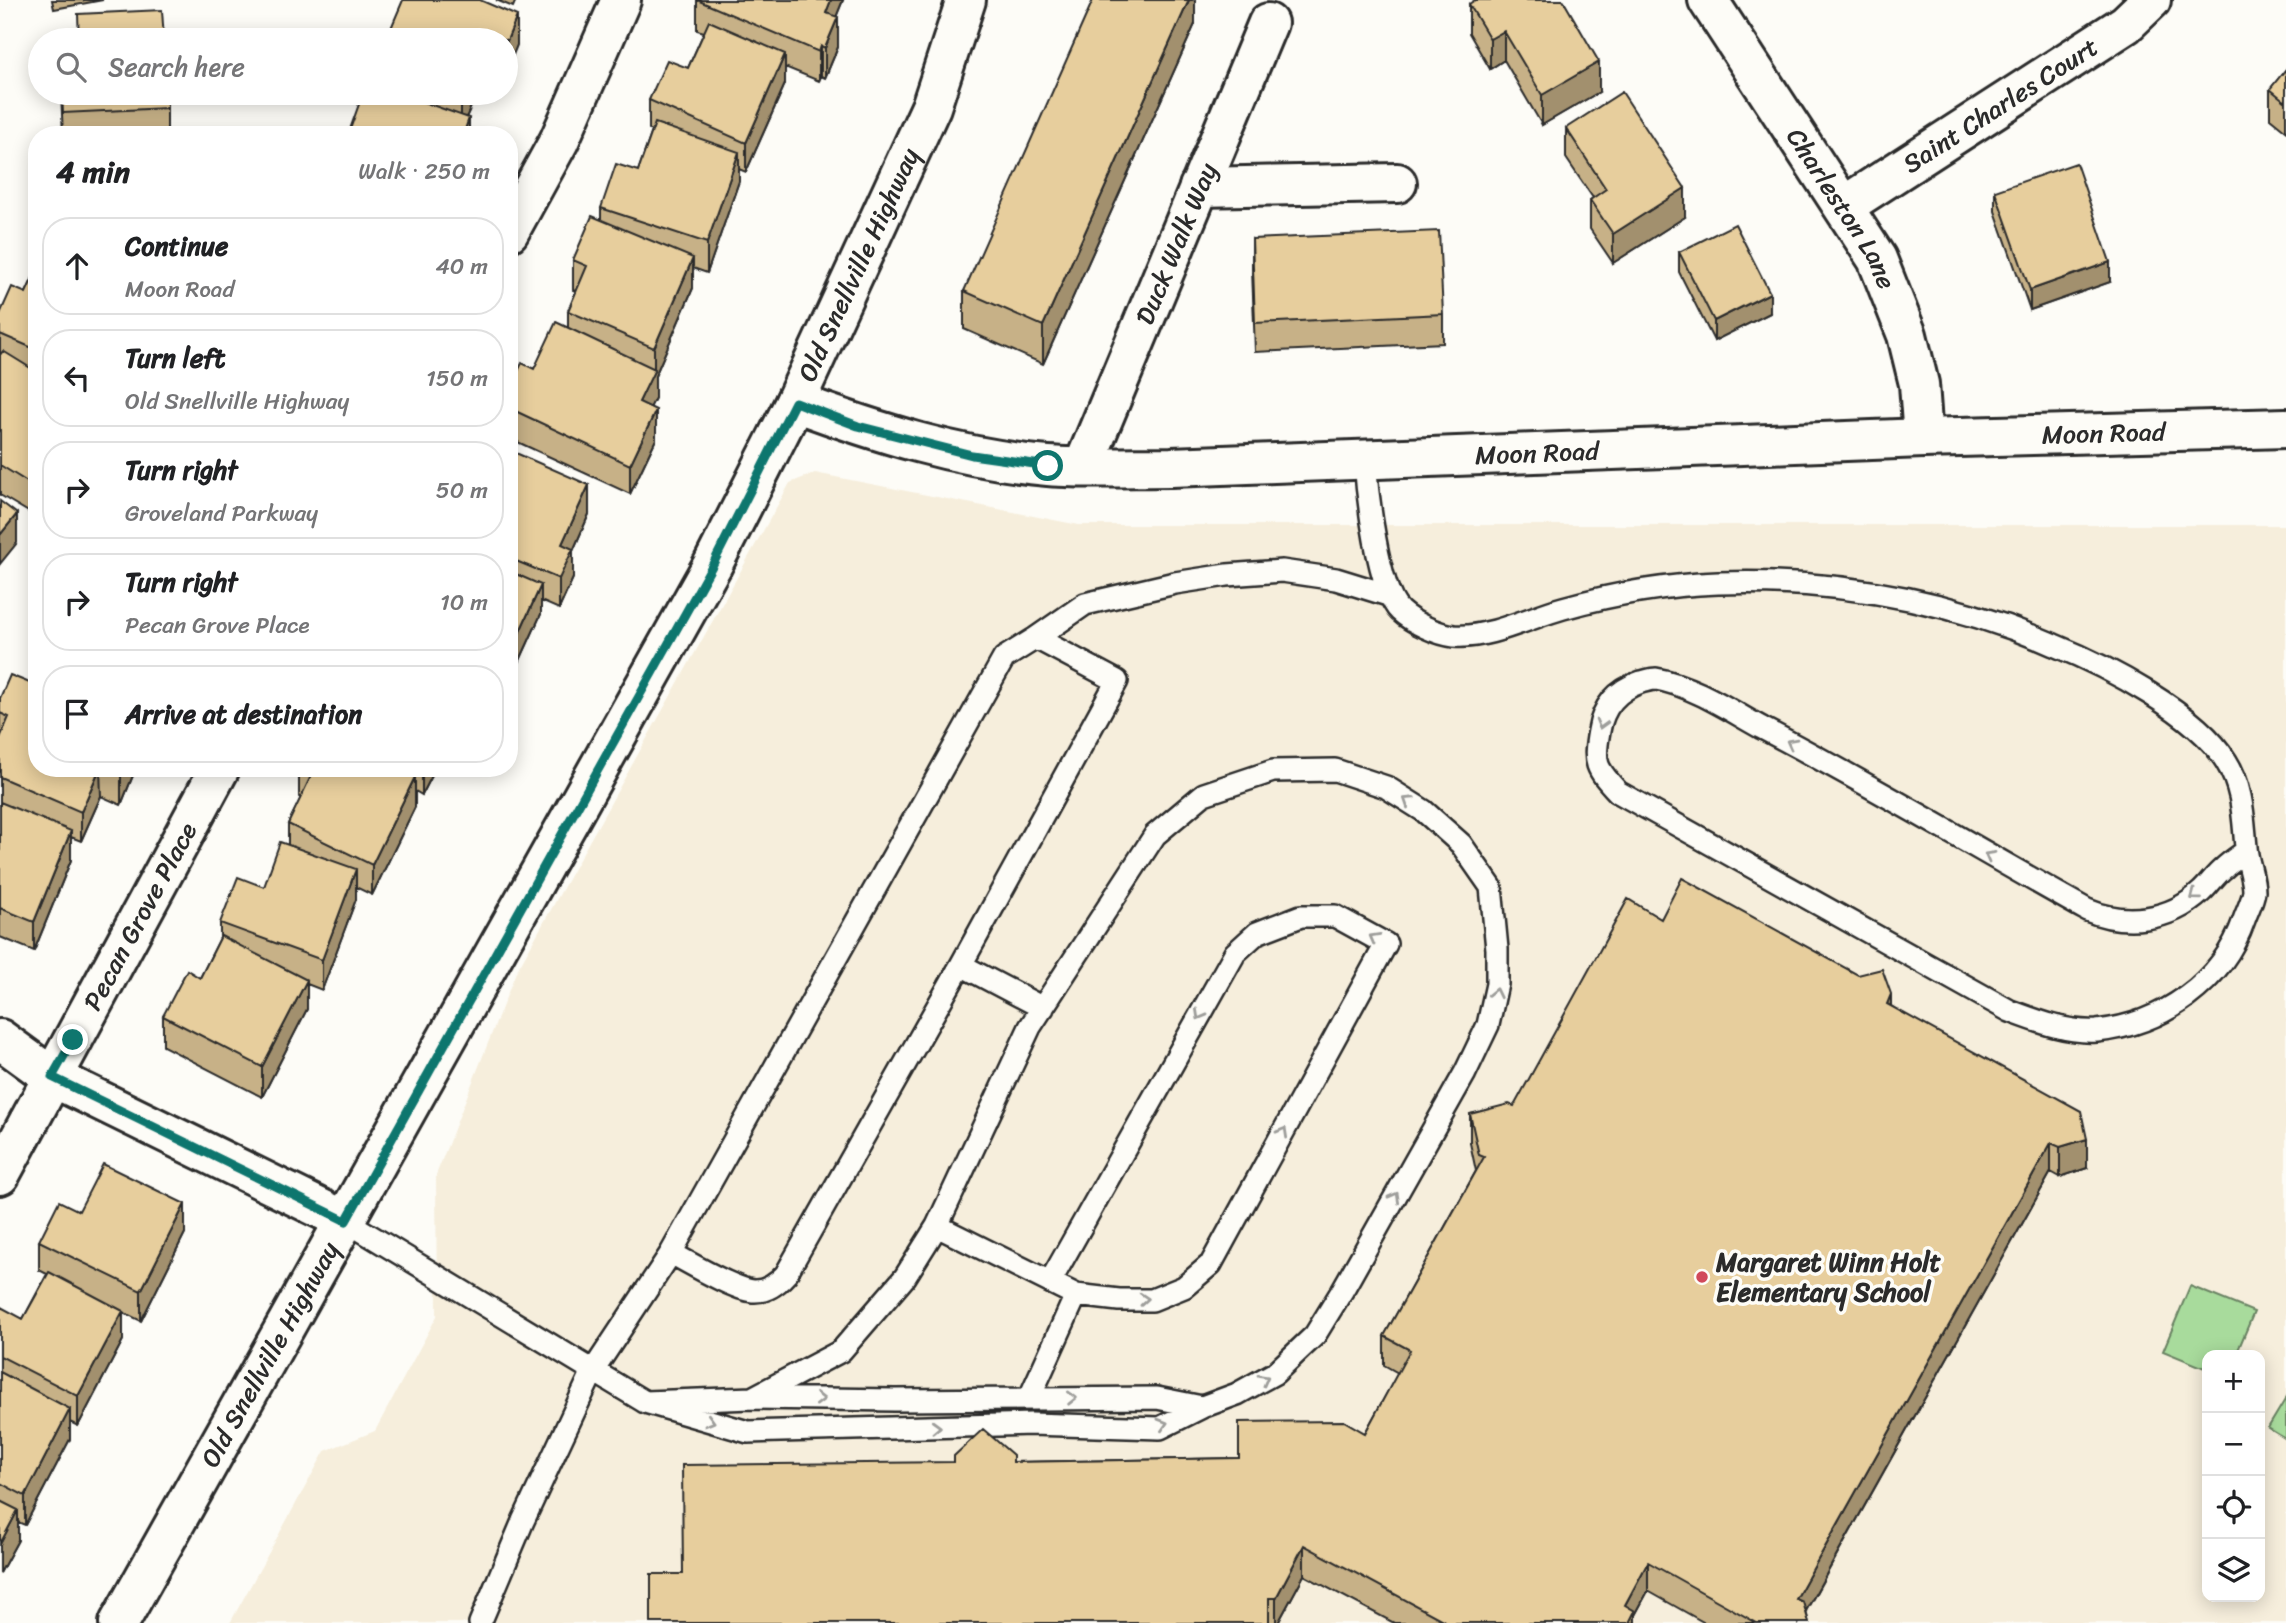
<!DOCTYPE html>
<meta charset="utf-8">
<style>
:root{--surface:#fff;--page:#f2f2f2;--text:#202124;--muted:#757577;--line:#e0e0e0}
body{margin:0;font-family:Sriracha,sans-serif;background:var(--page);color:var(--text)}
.controls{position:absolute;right:21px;bottom:21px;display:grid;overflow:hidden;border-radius:14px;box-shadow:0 4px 18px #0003}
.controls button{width:63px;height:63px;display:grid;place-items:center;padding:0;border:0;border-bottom:2px solid var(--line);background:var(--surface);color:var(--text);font:35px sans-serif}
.stop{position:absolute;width:21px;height:21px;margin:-16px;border:5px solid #0f766e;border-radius:50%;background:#fff}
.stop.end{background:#0f766e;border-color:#fff;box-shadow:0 2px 7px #0008}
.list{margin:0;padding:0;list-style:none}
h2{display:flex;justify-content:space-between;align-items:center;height:91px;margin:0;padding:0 28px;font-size:30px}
h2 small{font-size:23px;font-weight:400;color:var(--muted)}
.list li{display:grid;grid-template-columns:46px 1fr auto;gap:21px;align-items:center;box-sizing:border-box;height:98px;margin:0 14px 14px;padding:0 14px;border:2px solid var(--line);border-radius:28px}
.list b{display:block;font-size:26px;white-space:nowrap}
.list p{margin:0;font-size:23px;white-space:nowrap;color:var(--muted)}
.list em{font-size:23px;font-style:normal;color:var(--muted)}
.icon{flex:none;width:38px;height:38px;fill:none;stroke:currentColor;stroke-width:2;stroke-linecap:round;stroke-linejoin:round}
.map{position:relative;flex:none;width:2286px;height:1623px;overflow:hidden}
.search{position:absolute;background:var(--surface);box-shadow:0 4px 18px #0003;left:28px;top:28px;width:490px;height:77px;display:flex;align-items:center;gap:18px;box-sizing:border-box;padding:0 24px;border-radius:38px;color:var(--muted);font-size:26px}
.panel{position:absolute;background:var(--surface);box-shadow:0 4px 18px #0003;left:28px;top:126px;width:490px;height:651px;border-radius:28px}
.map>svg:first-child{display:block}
.built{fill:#f6eedc;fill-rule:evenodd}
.green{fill:#a8db9c;stroke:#6a8364;stroke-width:2}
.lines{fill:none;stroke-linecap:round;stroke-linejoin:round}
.service-casing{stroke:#2b2b2b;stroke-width:26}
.minor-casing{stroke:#2b2b2b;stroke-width:44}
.tertiary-casing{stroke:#2b2b2b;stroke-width:44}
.service{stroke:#fdfcf7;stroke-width:21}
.minor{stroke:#fdfcf7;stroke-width:38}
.tertiary{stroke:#fdfcf7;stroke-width:38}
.wall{fill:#c7b187;stroke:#2b2b2b;stroke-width:2}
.shaded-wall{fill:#a2906e;stroke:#2b2b2b;stroke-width:2}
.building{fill:#e7ce9d;stroke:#2b2b2b;stroke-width:2}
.oneway{stroke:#9e9e9b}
.route{stroke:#0f766e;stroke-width:9}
.poi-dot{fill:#d1495b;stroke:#fdfcf7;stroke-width:2.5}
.labels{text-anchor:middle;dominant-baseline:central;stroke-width:7;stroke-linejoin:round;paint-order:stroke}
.street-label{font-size:26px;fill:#2b2b2b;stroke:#fdfcf7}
.poi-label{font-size:26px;font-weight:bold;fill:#2b2b2b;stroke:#fdfcf7;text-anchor:start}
</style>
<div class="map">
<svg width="2286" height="1623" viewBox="0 0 2286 1623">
<rect width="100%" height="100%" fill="#fdfcf7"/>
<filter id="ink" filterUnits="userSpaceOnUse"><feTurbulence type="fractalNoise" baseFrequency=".0143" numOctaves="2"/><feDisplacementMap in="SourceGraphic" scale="14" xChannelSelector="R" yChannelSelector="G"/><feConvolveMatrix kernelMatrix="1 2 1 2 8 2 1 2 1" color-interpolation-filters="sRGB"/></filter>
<g filter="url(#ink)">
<path class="built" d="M815,473L1079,525H2286V1623H230L325,1451L375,1431L437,1316L436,1175L516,972L790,483ZM2207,1355H2260V1597H2207Z"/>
<path class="green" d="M2190,1286L2254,1312L2236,1355H2207V1369L2163,1351Z
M2286,1398V1439L2268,1428Z"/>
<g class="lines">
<g class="service-casing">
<path id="service" d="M1365,460C1367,492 1378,590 1400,611C1413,623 1437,634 1454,636C1489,639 1530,617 1563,608C1613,594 1666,585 1718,583C1834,579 1947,599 2054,645C2106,666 2197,713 2226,761C2243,788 2243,816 2246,847C2247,862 2254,877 2254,891C2253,900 2247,911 2244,920C2222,983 2163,1024 2097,1031C2067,1033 2037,1021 2010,1011L1618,792C1596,768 1593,764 1599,731C1603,706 1617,690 1641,682C1646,681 1651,679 1656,679C1692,685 1731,711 1762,728C1872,785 1979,850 2087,910C2125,926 2170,921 2201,892C2209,885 2215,875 2224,868C2230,862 2239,856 2246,851
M1036,638L1085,604L1175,583L1227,575L1282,571L1336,579L1388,595
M961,965L1043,1008
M346,1221L645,1402L752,1398L895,1400L1157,1398L1202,1407
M937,1226L1076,1295L1119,1300H1152L1184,1287L1211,1264L1386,944L1335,916H1301L1257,933L1235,953L1050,1282
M1029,1399L1076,1295
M645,1402L748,1432L1031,1424L1160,1428L1202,1407L1237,1394L1275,1373L1315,1335L1342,1291L1465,1073L1488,1025L1497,984V949L1491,887L1461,844L1424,811L1386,787L1335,770L1273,771L1204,794L1155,835L1030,1027L937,1226L905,1277L841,1351L752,1398
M480,1623L523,1521L593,1371L671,1253L1004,658L1036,638L1117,681L961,965L786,1274C777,1284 767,1292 753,1291C733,1289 690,1263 671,1253"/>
</g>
<g class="minor-casing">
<g id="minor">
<path id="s1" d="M1708,0L1877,259L1907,335L1919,384L1923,438"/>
<path d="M1199,187L1397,183"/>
<path id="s2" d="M1844,206L2126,24L2151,0"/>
<path d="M509,232L559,141L621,0"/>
<path id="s3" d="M1083,467L1268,23"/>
<path d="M0,1039L52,1077L346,1221"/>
<path id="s4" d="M0,1175L220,768"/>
</g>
</g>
<g class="tertiary-casing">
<g id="tertiary">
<path id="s5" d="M795,402C876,432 961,459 1048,466C1088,469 1130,467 1171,467L1923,438L2286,428"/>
<path id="s6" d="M119,1623L713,564L795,402L931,107L966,0"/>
</g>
</g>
<use href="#service" class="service"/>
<use href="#minor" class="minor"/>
<use href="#tertiary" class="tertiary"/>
</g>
<path class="wall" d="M52,0H103L54,9Z
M496,0H516L513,7Z
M697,0H843L836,17L838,47L825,78L821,76L819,81L785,67V84L746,172L739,169V181L707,273L693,268V288L655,376V398L650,407L656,439L630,494L509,438V389L534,369L568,327V311L576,291L573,290V260L601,220V208L638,171L652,131L649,129V100L688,68L704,32L697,30Z
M1195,0V24L1043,364L964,329V291Z
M1469,4L1599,92L1542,125L1504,60L1490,69L1469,33Z
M2286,69V131L2270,118V89Z
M61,93H167V135H63Z
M363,93H477L466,117L469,135Z
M1566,128L1685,217L1613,263L1590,229V200L1593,198L1566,158Z
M1995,191L2110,282L2030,310L1995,211Z
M1252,239L1443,314V343L1255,352L1252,269Z
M1679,252L1770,313L1714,341L1679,272Z
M37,269V517L0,495V314L26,293Z
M509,450L589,514L573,551V578L559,609L541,601V614L516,669L509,666Z
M37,663V768H136L121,805L101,796L81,841L71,837V860L34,951L0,937V698L34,686V668Z
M299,768H436L422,795L415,791V807L372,895L356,887V899L322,990L307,984V1009L262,1097L163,1046V1016L200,978L220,938V923L264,887L288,844V824L301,798L299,797Z
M1661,919L1891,1006L2087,1168L2060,1177L2051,1172L1806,1611L1809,1623H1705L1648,1591L1635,1615V1623H1394L1304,1575L1278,1623H651L1013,1462L1239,1458L1365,1433L1398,1373L1384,1365V1336L1476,1171L1470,1143V1114L1514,1106Z
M79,1211L185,1233L141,1321L123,1312V1340L78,1426L70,1422V1439L25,1525L18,1522V1540L0,1573V1310L23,1319L47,1274L39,1270V1241Z"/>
<path class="shaded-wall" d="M831,0H843L826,42V13Z
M1189,0H1195V24L1043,364V326Z
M517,16V45L506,72V43Z
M838,17V47L825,78V48Z
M1504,31V60L1490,69V39Z
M821,46V76L819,81V52Z
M785,54V84L746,172V143Z
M1599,62V92L1542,125V95Z
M464,93H477L461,129V99Z
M469,118V135H463Z
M739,152V181L707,273V243Z
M1685,188V217L1613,263V234Z
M693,258V288L655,376V398L639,431V402L654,370V348Z
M2110,262V282L2030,310V290Z
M1770,293V313L1714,341V321Z
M656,410V439L630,494V465Z
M589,485V514L573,551V578L559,609V579L562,544Z
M17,514V543L0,564V535Z
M541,585V614L516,669V640Z
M100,768L101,796L81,841V812Z
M124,768H136L121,805V775Z
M422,768H436L422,795Z
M415,777V807L372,895V865Z
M71,831V860L34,951V922Z
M356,869V899L322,990V960Z
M307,980V1009L262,1097V1067Z
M1891,994V1023L1887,1004Z
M2087,1139V1168L2060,1177V1147Z
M2051,1143V1172L1799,1623L1796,1599Z
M185,1204V1233L141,1321V1291Z
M123,1311V1340L78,1426V1396Z
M70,1409V1439L25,1525V1496Z
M18,1510V1540L0,1573V1544Z
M1304,1545V1575L1278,1623H1276V1598Z
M1648,1562V1591L1635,1615V1623H1625V1605Z"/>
<path class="building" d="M403,0H480L517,16L506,43V40H386Z
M697,0H831L826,13L838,17L825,48L821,46L819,52Z
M1093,0H1189L1043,326L964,291Z
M1475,0H1563L1599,62L1542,95L1504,31L1490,39L1469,4Z
M162,10L164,40H79L78,14Z
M709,21L785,54L746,143L649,100L667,60L688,68Z
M2286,69V102L2270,89Z
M1622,92L1685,188L1613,234L1590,200L1606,189L1566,128Z
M62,93H167V108L63,113Z
M363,93H398L469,118L463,135H348Z
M445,93H464L461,99Z
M655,123L739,152L707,243L601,208L616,164L638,171Z
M2076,163L2110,262L2030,290L1995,191Z
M592,216L693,258L654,348L568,311L587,266L573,260Z
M1735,224L1770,293L1714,321L1679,252Z
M1439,231L1443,314L1255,323L1252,239Z
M37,269V350L0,334V314L12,287L26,293Z
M556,322L655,369L639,402L656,410L630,465L509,408V389L522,363L534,369Z
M3,351L37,372V488L0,465V355Z
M509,450L589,485L562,544L573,549L559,579L509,558Z
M0,501L17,514L0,535Z
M509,571L541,585L516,640L509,637Z
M10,675L37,686V768H100L81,812L0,777V738L9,717L0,713V698Z
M105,768H124L121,775Z
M300,768H396L415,777L372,865L288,824L312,774Z
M0,802L71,831L34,922L0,908Z
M280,842L356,869L322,960L220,923L238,877L264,887Z
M1682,878L1858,975L1882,969L1891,994L1887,1004L2081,1111L2087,1139L2060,1147L2051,1143L1796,1599L1803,1602L1809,1623H1757L1648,1562L1625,1605L1635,1611L1629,1623H1448L1304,1545L1276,1598H1269V1623H651V1574H683L682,1465L954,1462V1456L983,1429L1013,1455V1462L1239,1458V1422L1344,1421L1365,1433L1410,1350L1384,1336L1484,1157L1479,1155L1470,1114L1509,1104L1514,1106L1628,899L1661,919Z
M221,936L307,980L262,1067L163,1016L187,970L200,978Z
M103,1164L185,1204L141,1291L39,1241L59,1201L79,1211Z
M49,1272L123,1311L78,1396L0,1356V1310L1,1307L23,1319Z
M0,1372L70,1409L25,1496L0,1483Z
M0,1501L18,1510L0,1544Z"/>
<defs><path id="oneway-chevron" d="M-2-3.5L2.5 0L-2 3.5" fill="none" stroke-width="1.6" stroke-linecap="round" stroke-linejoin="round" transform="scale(1.75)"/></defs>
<g class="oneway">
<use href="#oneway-chevron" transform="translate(1601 724) rotate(106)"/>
<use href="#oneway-chevron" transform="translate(1791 743) rotate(-152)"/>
<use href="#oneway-chevron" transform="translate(1408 801) rotate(-147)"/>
<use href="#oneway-chevron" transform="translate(1989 856) rotate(-151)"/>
<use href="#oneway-chevron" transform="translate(2195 896) rotate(143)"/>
<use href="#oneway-chevron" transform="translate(1374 938) rotate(-151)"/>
<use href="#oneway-chevron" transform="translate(1495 993) rotate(-78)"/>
<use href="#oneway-chevron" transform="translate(1200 1015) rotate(119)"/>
<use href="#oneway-chevron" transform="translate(1283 1132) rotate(-61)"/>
<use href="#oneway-chevron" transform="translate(1395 1197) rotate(-61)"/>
<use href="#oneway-chevron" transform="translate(1144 1299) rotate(-4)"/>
<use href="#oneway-chevron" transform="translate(1264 1379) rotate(-29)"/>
<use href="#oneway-chevron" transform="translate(1072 1398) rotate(-1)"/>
<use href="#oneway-chevron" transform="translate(820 1399) rotate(1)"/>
<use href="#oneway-chevron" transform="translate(710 1421) rotate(16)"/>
<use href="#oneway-chevron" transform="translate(1163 1424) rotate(-17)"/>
<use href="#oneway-chevron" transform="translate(936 1427) rotate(-2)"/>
</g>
</g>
<g class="lines" filter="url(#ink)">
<path class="route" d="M73,1040L52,1077L346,1221L713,564L795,402L858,426L972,455L1048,466"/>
</g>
<circle class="poi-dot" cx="1702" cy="1277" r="7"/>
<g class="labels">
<g class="street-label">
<text stroke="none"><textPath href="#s2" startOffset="186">Saint Charles Court</textPath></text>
<text stroke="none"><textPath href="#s1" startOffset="248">Charleston Lane</textPath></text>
<text stroke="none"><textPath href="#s3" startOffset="242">Duck Walk Way</textPath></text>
<text stroke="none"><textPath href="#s6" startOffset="1547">Old Snellville Highway</textPath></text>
<text stroke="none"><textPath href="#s5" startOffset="1318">Moon Road</textPath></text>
<text stroke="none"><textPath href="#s5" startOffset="751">Moon Road</textPath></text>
<text stroke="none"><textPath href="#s4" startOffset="294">Pecan Grove Place</textPath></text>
<text stroke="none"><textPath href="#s6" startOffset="308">Old Snellville Highway</textPath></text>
</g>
<g class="poi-label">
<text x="1716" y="1262">Margaret Winn Holt<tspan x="1716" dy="30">Elementary School</tspan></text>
</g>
</g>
</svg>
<div class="controls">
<button>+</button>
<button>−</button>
<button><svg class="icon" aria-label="locate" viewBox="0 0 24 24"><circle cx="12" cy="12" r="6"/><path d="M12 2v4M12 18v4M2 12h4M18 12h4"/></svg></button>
<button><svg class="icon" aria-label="layers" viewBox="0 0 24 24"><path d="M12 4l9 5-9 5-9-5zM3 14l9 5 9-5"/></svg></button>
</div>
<div class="stop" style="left:1048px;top:466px"></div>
<div class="stop end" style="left:73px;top:1040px"></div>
<div class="search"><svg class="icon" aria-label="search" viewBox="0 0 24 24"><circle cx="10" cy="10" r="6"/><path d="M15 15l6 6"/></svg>Search here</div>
<section class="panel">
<h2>4 min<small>Walk · 250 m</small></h2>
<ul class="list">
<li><svg class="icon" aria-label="ahead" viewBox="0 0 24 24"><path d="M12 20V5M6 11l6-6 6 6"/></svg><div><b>Continue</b><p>Moon Road</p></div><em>40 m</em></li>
<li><svg class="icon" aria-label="left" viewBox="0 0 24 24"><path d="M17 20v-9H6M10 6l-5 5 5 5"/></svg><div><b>Turn left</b><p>Old Snellville Highway</p></div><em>150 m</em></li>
<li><svg class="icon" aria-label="right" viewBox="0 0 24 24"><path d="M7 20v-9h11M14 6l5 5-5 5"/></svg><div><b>Turn right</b><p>Groveland Parkway</p></div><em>50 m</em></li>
<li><svg class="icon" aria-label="right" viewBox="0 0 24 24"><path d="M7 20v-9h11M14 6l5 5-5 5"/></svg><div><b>Turn right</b><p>Pecan Grove Place</p></div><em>10 m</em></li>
<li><svg class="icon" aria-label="arrive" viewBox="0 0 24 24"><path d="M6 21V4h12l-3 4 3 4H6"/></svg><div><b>Arrive at destination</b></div></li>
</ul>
</section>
</div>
